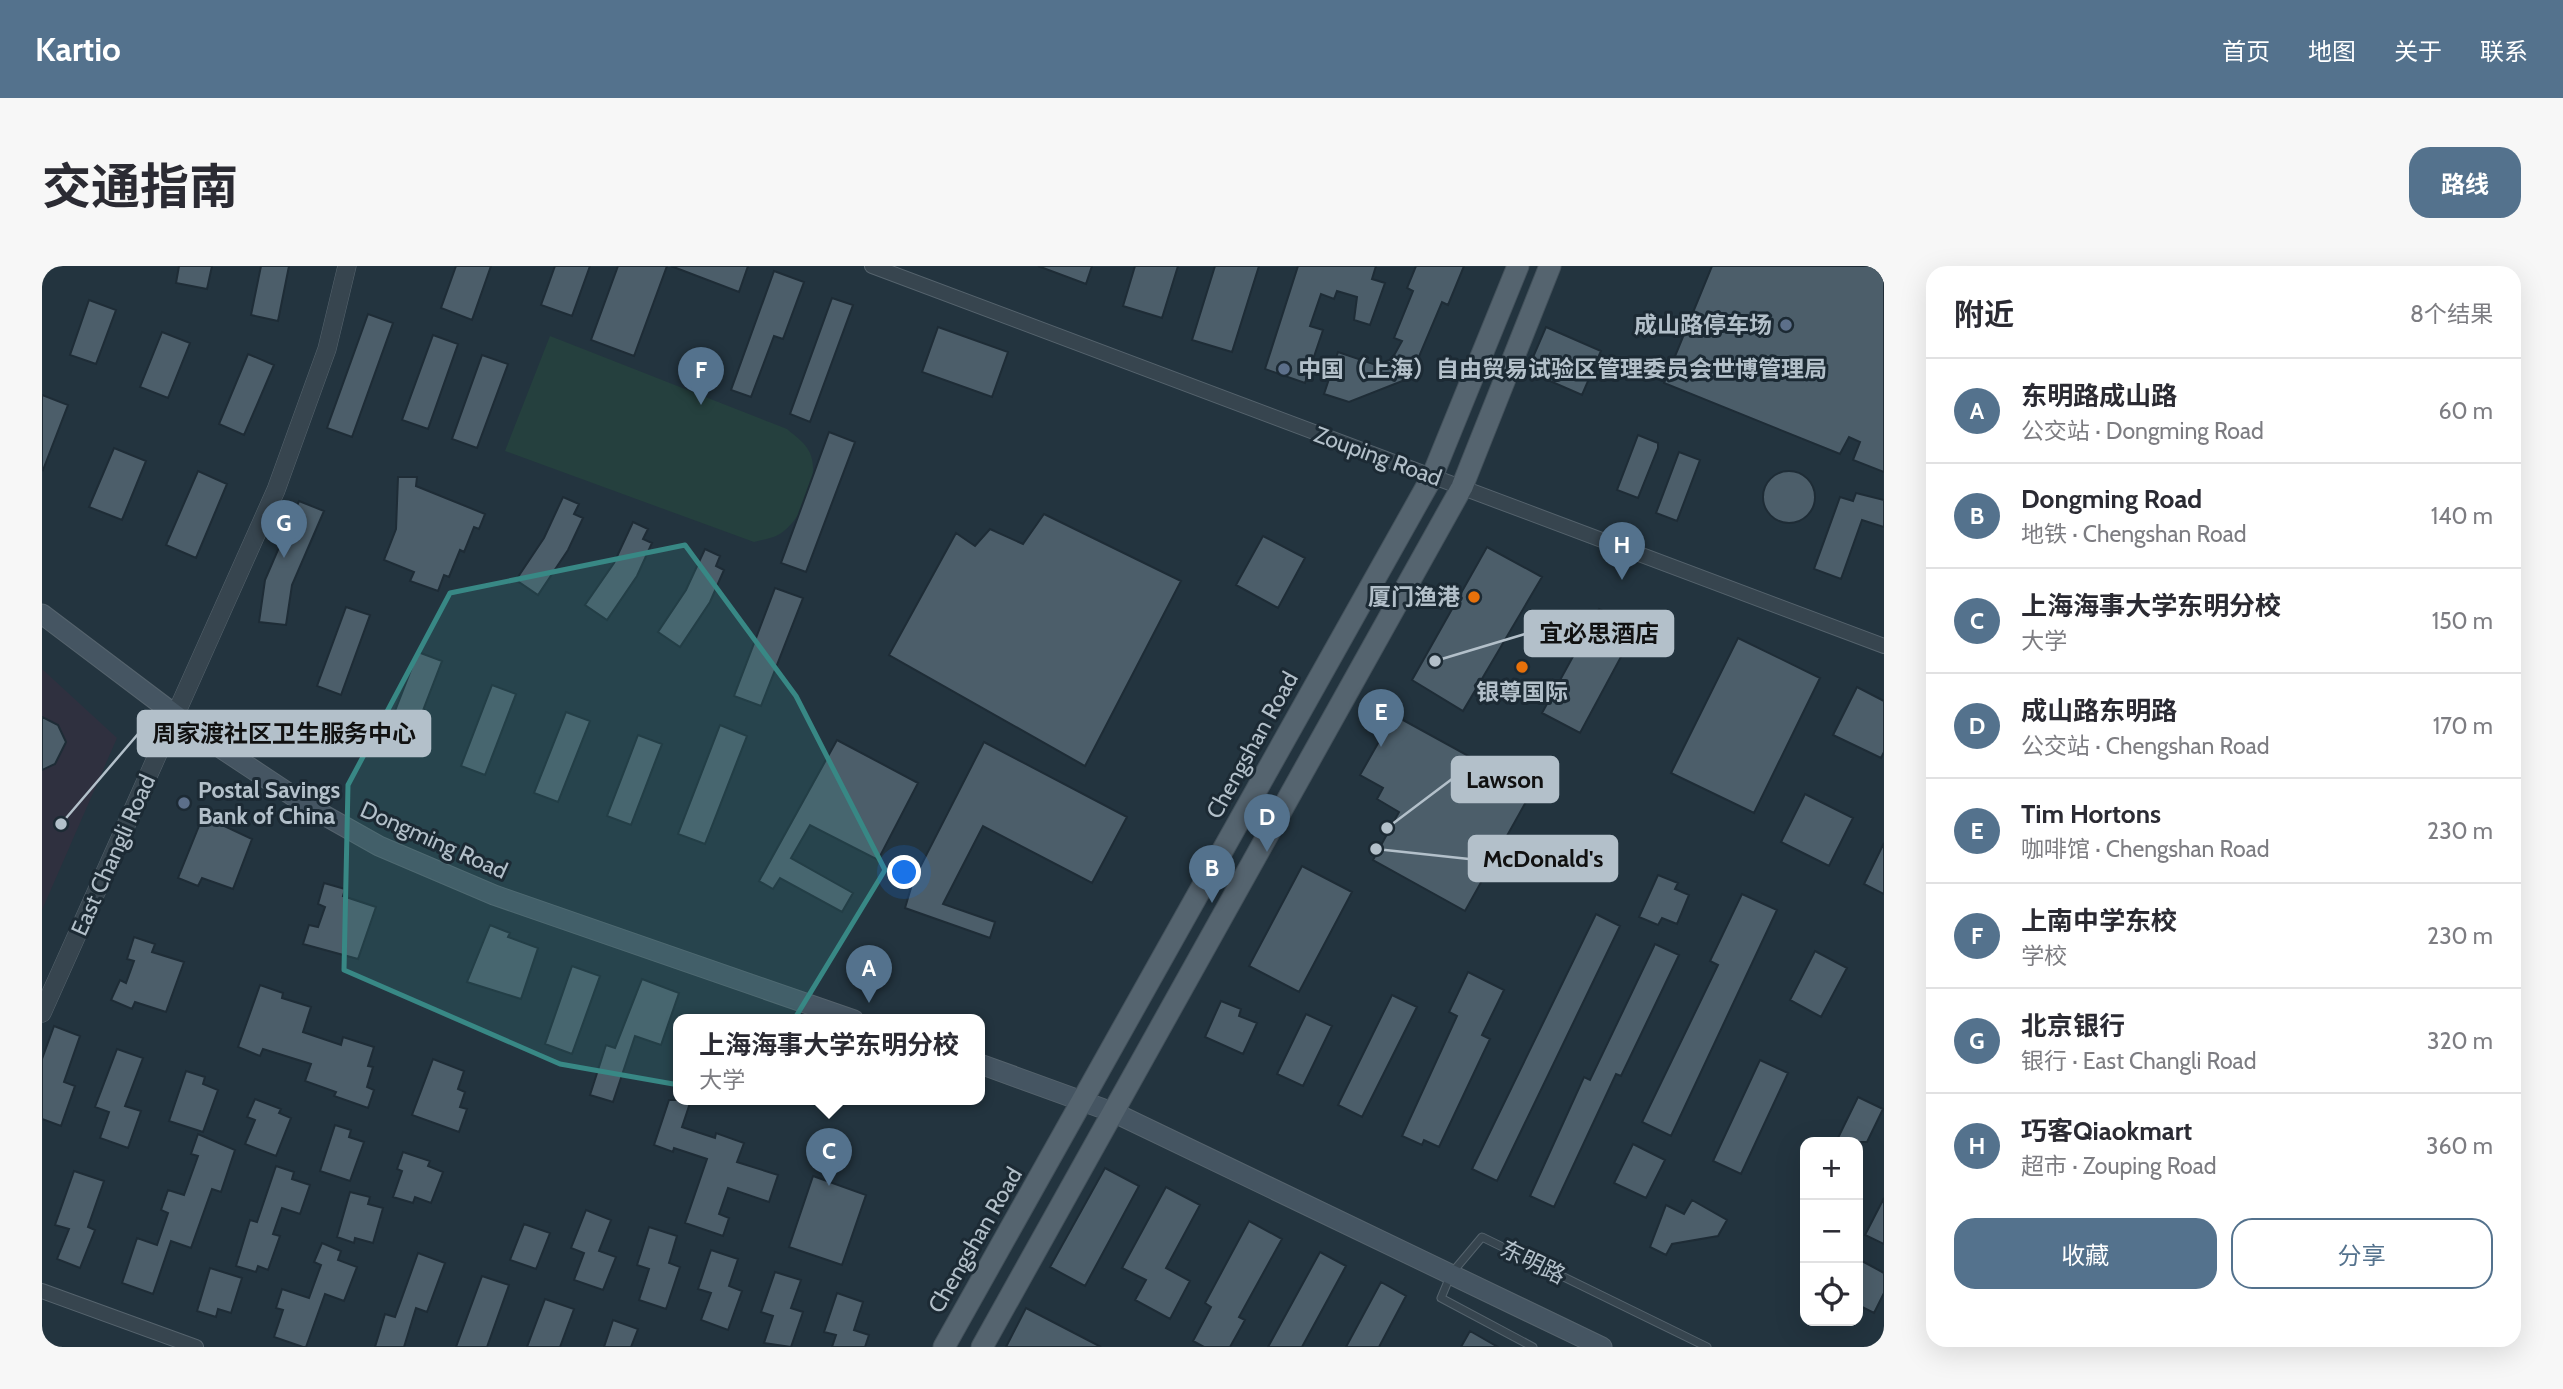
<!DOCTYPE html>
<html lang="zh">
<meta charset="utf-8">
<style>
:root{--surface:#fff;--page:#f7f7f7;--text:#2b2b33;--muted:#7c7c81;--line:#e1e1e2;--accent:#54728d}
body{margin:0;font-family:Cabin,"Noto Sans SC",sans-serif;background:var(--page);color:var(--text)}
.controls{position:absolute;right:21px;bottom:21px;display:grid;overflow:hidden;border-radius:14px;box-shadow:0 7px 28px #0002}
.controls button{width:63px;height:63px;display:grid;place-items:center;padding:0;border:0;border-bottom:2px solid var(--line);background:var(--surface);color:var(--text);font:35px sans-serif}
.you{position:absolute;left:863px;top:607px;width:24px;height:24px;margin:-18px;border:5px solid #fff;border-radius:50%;background:#1a73e8;box-shadow:0 0 0 10px #1a73e833}
.badge{display:grid;place-items:center;width:46px;height:46px;border-radius:50%;background:var(--accent);color:#fff;font-size:23px;font-weight:700}
.pin{position:absolute;translate:-50% -58px;filter:drop-shadow(0 2px 4px #0008)}
.pin::after{content:'';position:absolute;top:37px;width:24px;height:21px;background:inherit;clip-path:polygon(0 0,100% 0,50% 100%)}
.popup{position:absolute;left:631px;top:748px;width:312px;height:91px;box-sizing:border-box;display:grid;place-content:center;border-radius:14px;background:var(--surface);filter:drop-shadow(0 2px 5px #0005);font-size:23px;white-space:nowrap;color:var(--muted)}
.popup b{font-size:26px;color:var(--text)}
.popup::after{content:'';position:absolute;left:50%;top:100%;margin-left:-14px;border:14px solid transparent;border-top-color:var(--surface)}
.list{margin:0;padding:0;list-style:none}
h2{display:flex;justify-content:space-between;align-items:center;height:91px;margin:0;padding:0 28px;font-size:30px}
h2 small{font-size:23px;font-weight:400;color:var(--muted)}
.list li{display:grid;grid-template-columns:46px 1fr auto;gap:21px;align-items:center;box-sizing:border-box;height:105px;padding:0 28px;border-top:2px solid var(--line)}
.list b{display:block;font-size:26px;white-space:nowrap}
.list p{margin:0;font-size:23px;white-space:nowrap;color:var(--muted)}
.list em{font-size:23px;font-style:normal;color:var(--muted)}
.actions{display:flex;gap:14px;padding:21px 28px}
.actions a{flex:1;padding:16px 0;border:2px solid var(--accent);border-radius:21px;text-align:center;font-size:24px;color:var(--accent)}
.actions .main{background:var(--accent);color:#fff}
.icon{flex:none;width:38px;height:38px;fill:none;stroke:currentColor;stroke-width:2;stroke-linecap:round;stroke-linejoin:round}
.map{position:relative;flex:none;width:1842px;height:1081px;overflow:hidden;border-radius:21px}
header{display:flex;align-items:center;gap:42px;box-sizing:border-box;height:98px;padding:0 35px;background:var(--accent);color:#fff}
header strong{font-size:33px}
nav{display:flex;gap:38px;margin-inline-start:auto;font-size:24px}
.intro{display:flex;align-items:center;justify-content:space-between;box-sizing:border-box;height:168px;padding:0 42px}
h1{margin:0;font-size:49px}
.button{padding:18px 32px;border-radius:21px;background:var(--accent);color:#fff;font-size:24px;font-weight:700}
main{display:flex;gap:42px;padding:0 42px}
aside{flex:1;background:var(--surface);border-radius:21px;box-shadow:0 7px 28px #0002}
.map>svg:first-child{display:block}
.medical{fill:#2f303f}
.green{fill:#25403e}
.building{fill:#4c5e6a;stroke:#1e2c36;stroke-width:2}
.lines{fill:none;stroke-linecap:round;stroke-linejoin:round}
.service-casing{stroke:#55636d;stroke-width:9}
.minor-casing{stroke:#55636d;stroke-width:16}
.tertiary-casing{stroke:#55636d;stroke-width:19}
.secondary-casing{stroke:#55636d;stroke-width:21}
.primary-casing{stroke:#43515b;stroke-width:23}
.service{stroke:#37454f;stroke-width:7}
.minor{stroke:#37454f;stroke-width:14}
.tertiary{stroke:#37454f;stroke-width:18}
.secondary{stroke:#455562;stroke-width:19}
.primary{stroke:#55646f;stroke-width:21}
.marked{fill:#388885;fill-opacity:0.2;stroke:#388885;stroke-width:5;stroke-linejoin:round}
.service-dot{fill:#5c6f8a;stroke:#1c2a34;stroke-width:2.5}
.food-dot{fill:#e8710a;stroke:#1c2a34;stroke-width:2.5}
.labels{text-anchor:middle;dominant-baseline:central;stroke-width:6;stroke-linejoin:round;paint-order:stroke}
.poi-label{font-size:23px;font-weight:bold;fill:#b3c0ca;stroke:#1c2a34;text-anchor:end}
.street-label{font-size:23px;fill:#b3c0ca;stroke:#1c2a34}
.leader{fill:none;stroke:#b3c0ca;stroke-width:2.5}
.callout-dot{fill:#b3c0ca;stroke:#1c2a34;stroke-width:2.5}
.callout{fill:#b3c0ca;stroke:#b3c0ca;stroke-width:2.5}
.callout-label{font-size:24px;text-anchor:middle;font-weight:bold;fill:#111}
</style>
<header>
<strong>Kartio</strong>
<nav><a>首页</a><a>地图</a><a>关于</a><a>联系</a></nav>
</header>
<div class="intro"><h1>交通指南</h1><a class="button">路线</a></div>
<main>
<div class="map">
<svg width="1842" height="1081" viewBox="0 0 1842 1081">
<rect width="100%" height="100%" fill="#23343f"/>
<path class="medical" d="M0,403L75,472L0,644Z"/>
<path class="green" d="M508,70L745,163C754,171 763,176 768,187C779,212 758,259 734,270C727,273 719,274 712,276L463,185Z"/>
<path class="building" d="M137,0H170L165,23L134,17Z
M219,0H247L236,55L209,49Z
M414,0H449L430,54L399,42Z
M513,0H548L530,50L499,39Z
M576,0H625L592,90L549,74Z
M629,0H706L697,26Z
M996,0H1050L1044,18Z
M1093,0H1136L1120,52L1081,40Z
M1173,0H1217L1190,86L1150,74Z
M1256,0H1334L1330,13L1343,17L1328,59L1312,54L1315,31L1295,25L1292,33L1279,28L1268,60L1281,64L1263,117L1223,103Z
M1374,0H1422L1406,39L1400,36L1368,112L1307,136L1282,128L1296,86L1334,99L1350,93L1360,75L1352,72L1371,25L1365,22Z
M1670,0H1842V206L1811,194L1818,176L1807,171L1798,188L1622,117Z
M732,5L762,16L741,73L732,70L709,131L689,124Z
M790,32L811,39L768,156L748,148Z
M47,34L74,44L54,98L28,89Z
M326,48L351,57L310,171L285,162Z
M896,61L966,86L950,131L880,106Z
M1504,61L1559,85L1540,129L1485,105Z
M120,66L148,77L126,132L98,121Z
M391,69L416,78L386,163L360,154Z
M206,88L232,99L202,169L177,158Z
M440,89L466,98L435,182L410,173Z
M0,129L26,139L1,204L0,203Z
M787,166L813,176L764,306L739,297Z
M1596,169L1616,177V182L1596,232L1575,224Z
M72,182L104,195L80,254L47,241Z
M1637,186L1658,194L1635,255L1614,247Z
M156,205L185,218L154,292L124,279Z
M1721 231a26 26 0 1 1 52 0a26 26 0 1 1-52 0Z
M356,211H375L374,220L443,248L437,263L432,261L422,286L418,284L407,311L402,309L396,325L368,315L372,306L342,294L354,263Z
M1814,227L1842,234V261L1820,254L1799,313L1772,303L1798,231L1811,235Z
M521,231L537,238L532,248L541,252L526,284L496,329L474,314L502,272Z
M257,235L282,245L250,319L244,359L217,356L223,314Z
M1002,248L1139,315L1043,500L847,389L914,267L933,280L948,263L981,278Z
M591,256L606,263L601,273L610,277L595,310L565,354L543,339L572,297Z
M1221,270L1263,292L1236,342L1194,319Z
M1445,281L1500,311L1421,445L1370,414Z
M663,283L678,290L674,300L682,304L668,336L638,381L616,366L644,324Z
M733,322L761,332L719,440L692,430Z
M304,341L328,349L299,429L275,420Z
M1557,343L1594,363L1538,467L1500,447Z
M1696,372L1778,412L1712,547L1629,507Z
M376,386L400,395L375,460L351,450Z
M450,419L474,428L443,509L419,500Z
M1815,421L1842,435V486L1839,492L1791,469Z
M524,446L548,455L516,536L492,527Z
M1352,449L1490,525L1423,645L1331,594L1357,546L1335,533L1341,522L1318,509Z
M0,451L16,459L24,476L13,498L0,504Z
M678,459L705,470L663,578L636,568Z
M596,469L620,478L589,559L565,550Z
M795,474L876,517L836,594L768,559L749,592L811,627L800,646L738,612L731,623L717,615Z
M942,476L1085,551L1050,617L941,560L901,638L953,656L948,672L863,642L871,615Z
M1763,528L1811,552L1787,600L1739,576Z
M161,550L210,573L191,623L160,612L156,620L136,612Z
M1842,577V628L1822,618Z
M1260,600L1310,626L1257,726L1207,700Z
M1616,609L1636,617L1633,623L1647,629L1635,658L1620,652L1616,659L1597,651Z
M282,617L303,623L301,630L334,641L316,693L261,678L267,659L276,661L283,641L276,638Z
M1700,628L1735,644L1629,870L1600,856L1676,699L1668,695Z
M1554,648L1578,660L1455,915L1430,903Z
M448,659L468,667L466,671L496,682L479,733L425,716Z
M92,671L113,678L110,686L142,696L124,746L93,736L90,743L69,734L78,714L84,717L92,695L85,693Z
M1613,678L1637,689L1579,810L1574,808L1512,941L1488,930L1542,811L1548,814Z
M1773,685L1805,702L1779,751L1748,734Z
M530,700L558,710L530,788L503,778Z
M1426,706L1462,724L1440,769L1448,773L1397,881L1382,874L1380,879L1360,870L1415,750L1407,746Z
M600,713L637,727L619,779L593,770L571,836L548,829L564,779L573,782Z
M218,719L241,727L240,732L269,741L261,766L299,779L301,771L332,781L326,800L331,801L325,821L332,824L326,842L292,830L294,826L263,815L269,798L221,783L218,790L196,781Z
M1350,729L1375,741L1320,851L1296,839Z
M1179,735L1199,743L1197,750L1215,757L1201,788L1163,771Z
M1264,748L1290,760L1261,820L1235,808Z
M12,760L38,770L22,816L33,820L19,860L0,853V793Z
M75,783L101,792L83,840L99,845L86,882L58,872L67,846L53,841Z
M391,793L422,805L416,823L423,826L418,841L425,843L417,866L370,849Z
M1718,794L1746,807L1699,908L1671,895Z
M144,805L163,811L161,818L176,824L161,866L127,855Z
M1816,831L1841,843L1825,876H1794Z
M213,833L239,843L237,847L249,852L234,890L203,878L213,854L205,851Z
M627,834H649L640,861L673,872L674,867L702,877L695,896L736,909L727,936L686,922L677,948L687,952L681,970L643,957L665,893L632,882L631,886L612,879Z
M293,859L309,864L307,871L322,876L308,915L278,905Z
M156,868L193,884L179,926L170,923L149,982L129,975L111,1028L80,1017L95,972L115,979L126,947L119,944L126,924L142,929L156,890L149,888Z
M1591,878L1623,894L1604,932L1572,917Z
M361,886L388,895L386,900L401,906L389,937L373,931L371,937L351,931L360,905L355,903Z
M234,900L252,906L250,913L268,919L258,948L240,942L231,968L238,970L226,1004L216,1000L214,1006L194,1000L208,954L215,956Z
M1063,902L1097,920L1043,1020L1008,1001Z
M32,905L62,915L46,961L53,964L38,1002L15,993L27,963L13,959Z
M771,910L824,929L800,999L747,981Z
M1124,921L1158,939L1124,1002L1148,1015L1128,1053L1093,1034L1104,1014L1080,1002Z
M308,926L328,931L326,938L341,942L331,977L313,972L312,977L295,971Z
M1842,932V978L1823,969Z
M1650,934L1685,954L1676,970L1630,978L1624,989L1608,981L1624,939L1642,948Z
M544,944L569,954L557,985L574,991L561,1024L532,1014L542,987L529,982Z
M1207,955L1240,973L1197,1051L1203,1054L1188,1081H1162L1151,1075L1169,1041L1163,1037Z
M482,958L508,967L494,1003L468,994Z
M607,961L635,970L627,997L638,1001L624,1043L597,1034L607,1003L595,999Z
M280,977L299,985L296,994L315,1001L302,1035L283,1028L264,1081H261L232,1071L241,1044L234,1042L240,1023L267,1032L279,999L272,996Z
M669,984L696,993L687,1020L700,1025L686,1064L659,1054L669,1027L656,1023Z
M1278,986L1304,1000L1260,1081H1226Z
M376,987L403,997L385,1046L374,1042L362,1081H333L343,1048L353,1051Z
M1820,995L1842,1007V1027L1832,1047L1816,1039V1003Z
M168,1002L200,1012L189,1047L176,1043L174,1051L155,1045Z
M733,1006L759,1014L749,1042L761,1046L749,1081L722,1077L731,1050L719,1046Z
M440,1010L467,1019L445,1081H414Z
M1339,1016L1364,1030L1337,1081H1304Z
M795,1027L821,1036L812,1064L827,1069L823,1081H790L794,1069L782,1066Z
M503,1033L532,1043L518,1081H485Z
M984,1042L1059,1081H964Z
M571,1054L596,1063L589,1081H562Z
M1428,1065L1456,1081H1419Z"/>
<g class="lines">
<g class="service-casing">
<path id="service" d="M1491,1081L1399,1032L1409,1008L1440,971L1665,1081"/>
</g>
<g class="minor-casing">
<path id="minor" d="M830,0L1842,380
M0,1025L154,1081"/>
</g>
<g class="tertiary-casing">
<path id="tertiary" d="M0,747L234,224L285,83L305,0"/>
</g>
<g class="secondary-casing">
<path id="secondary" d="M0,348L168,475L266,540L337,580L452,629L812,754
M938,798L1073,847L1560,1081"/>
</g>
<g class="primary-casing">
<path id="primary" d="M902,1081L1390,211L1476,0
M940,1081L1420,221L1508,0"/>
</g>
<use href="#service" class="service"/>
<use href="#minor" class="minor"/>
<use href="#tertiary" class="tertiary"/>
<use href="#secondary" class="secondary"/>
<use href="#primary" class="primary"/>
</g>
<path class="marked" d="M643,279L754,430L843,604L705,831L518,798L302,704L306,519L408,327Z"/>
<g class="service-dot">
<circle cx="1744" cy="59" r="7"/>
<circle cx="1242" cy="103" r="7"/>
<circle cx="142" cy="537" r="7"/>
</g>
<g class="food-dot">
<circle cx="1432" cy="331" r="7"/>
<circle cx="1480" cy="401" r="7"/>
</g>
<g class="labels">
<g class="poi-label">
<text x="1730" y="59">成山路停车场</text>
<text x="1256" y="103" text-anchor="start">中国（上海）自由贸易试验区管理委员会世博管理局</text>
<text x="1418" y="331">厦门渔港</text>
<text x="1480" y="426" text-anchor="middle">银尊国际</text>
<text x="156" y="524" text-anchor="start">Postal Savings<tspan x="156" dy="26">Bank of China</tspan></text>
</g>
<g class="street-label">
<text transform="translate(1336 190) rotate(20)">Zouping Road</text>
<text transform="translate(1210 479) rotate(-61)">Chengshan Road</text>
<text transform="translate(392 574) rotate(24)">Dongming Road</text>
<text transform="translate(71 589) rotate(-66)">East Changli Road</text>
<text transform="translate(933 974) rotate(-60)">Chengshan Road</text>
<text transform="translate(1491 996) rotate(26)">东明路</text>
</g>
</g>
<path class="leader" d="M1393 395L1483 368M19 558L96 468M1345 562L1410 513M1334 583L1427 593"/>
<g class="callout-dot">
<circle cx="1393" cy="395" r="7"/>
<circle cx="19" cy="558" r="7"/>
<circle cx="1345" cy="562" r="7"/>
<circle cx="1334" cy="583" r="7"/>
</g>
<g class="callout">
<rect x="1483" y="345" width="148" height="45" rx="7"/>
<rect x="96" y="445" width="292" height="45" rx="7"/>
<rect x="1410" y="491" width="106" height="45" rx="7"/>
<rect x="1427" y="570" width="148" height="45" rx="7"/>
</g>
<g class="callout-label">
<text x="1557" y="376">宜必思酒店</text>
<text x="242" y="476">周家渡社区卫生服务中心</text>
<text x="1463" y="522">Lawson</text>
<text x="1501" y="601">McDonald's</text>
</g>
</svg>
<div class="controls">
<button>+</button>
<button>−</button>
<button><svg class="icon" aria-label="locate" viewBox="0 0 24 24"><circle cx="12" cy="12" r="6"/><path d="M12 2v4M12 18v4M2 12h4M18 12h4"/></svg></button>
</div>
<div class="you"></div>
<div class="pin badge" style="left:827px;top:737px">A</div>
<div class="pin badge" style="left:1170px;top:637px">B</div>
<div class="pin badge" style="left:787px;top:920px">C</div>
<div class="popup"><b>上海海事大学东明分校</b>大学</div>
<div class="pin badge" style="left:1225px;top:586px">D</div>
<div class="pin badge" style="left:1339px;top:481px">E</div>
<div class="pin badge" style="left:659px;top:139px">F</div>
<div class="pin badge" style="left:242px;top:292px">G</div>
<div class="pin badge" style="left:1580px;top:314px">H</div>
</div>
<aside>
<h2>附近<small>8个结果</small></h2>
<ul class="list">
<li><span class="badge">A</span><div><b>东明路成山路</b><p>公交站 · Dongming Road</p></div><em>60 m</em></li>
<li><span class="badge">B</span><div><b>Dongming Road</b><p>地铁 · Chengshan Road</p></div><em>140 m</em></li>
<li><span class="badge">C</span><div><b>上海海事大学东明分校</b><p>大学</p></div><em>150 m</em></li>
<li><span class="badge">D</span><div><b>成山路东明路</b><p>公交站 · Chengshan Road</p></div><em>170 m</em></li>
<li><span class="badge">E</span><div><b>Tim Hortons</b><p>咖啡馆 · Chengshan Road</p></div><em>230 m</em></li>
<li><span class="badge">F</span><div><b>上南中学东校</b><p>学校</p></div><em>230 m</em></li>
<li><span class="badge">G</span><div><b>北京银行</b><p>银行 · East Changli Road</p></div><em>320 m</em></li>
<li><span class="badge">H</span><div><b>巧客Qiaokmart</b><p>超市 · Zouping Road</p></div><em>360 m</em></li>
</ul>
<div class="actions"><a class="main">收藏</a><a>分享</a></div>
</aside>
</main>
